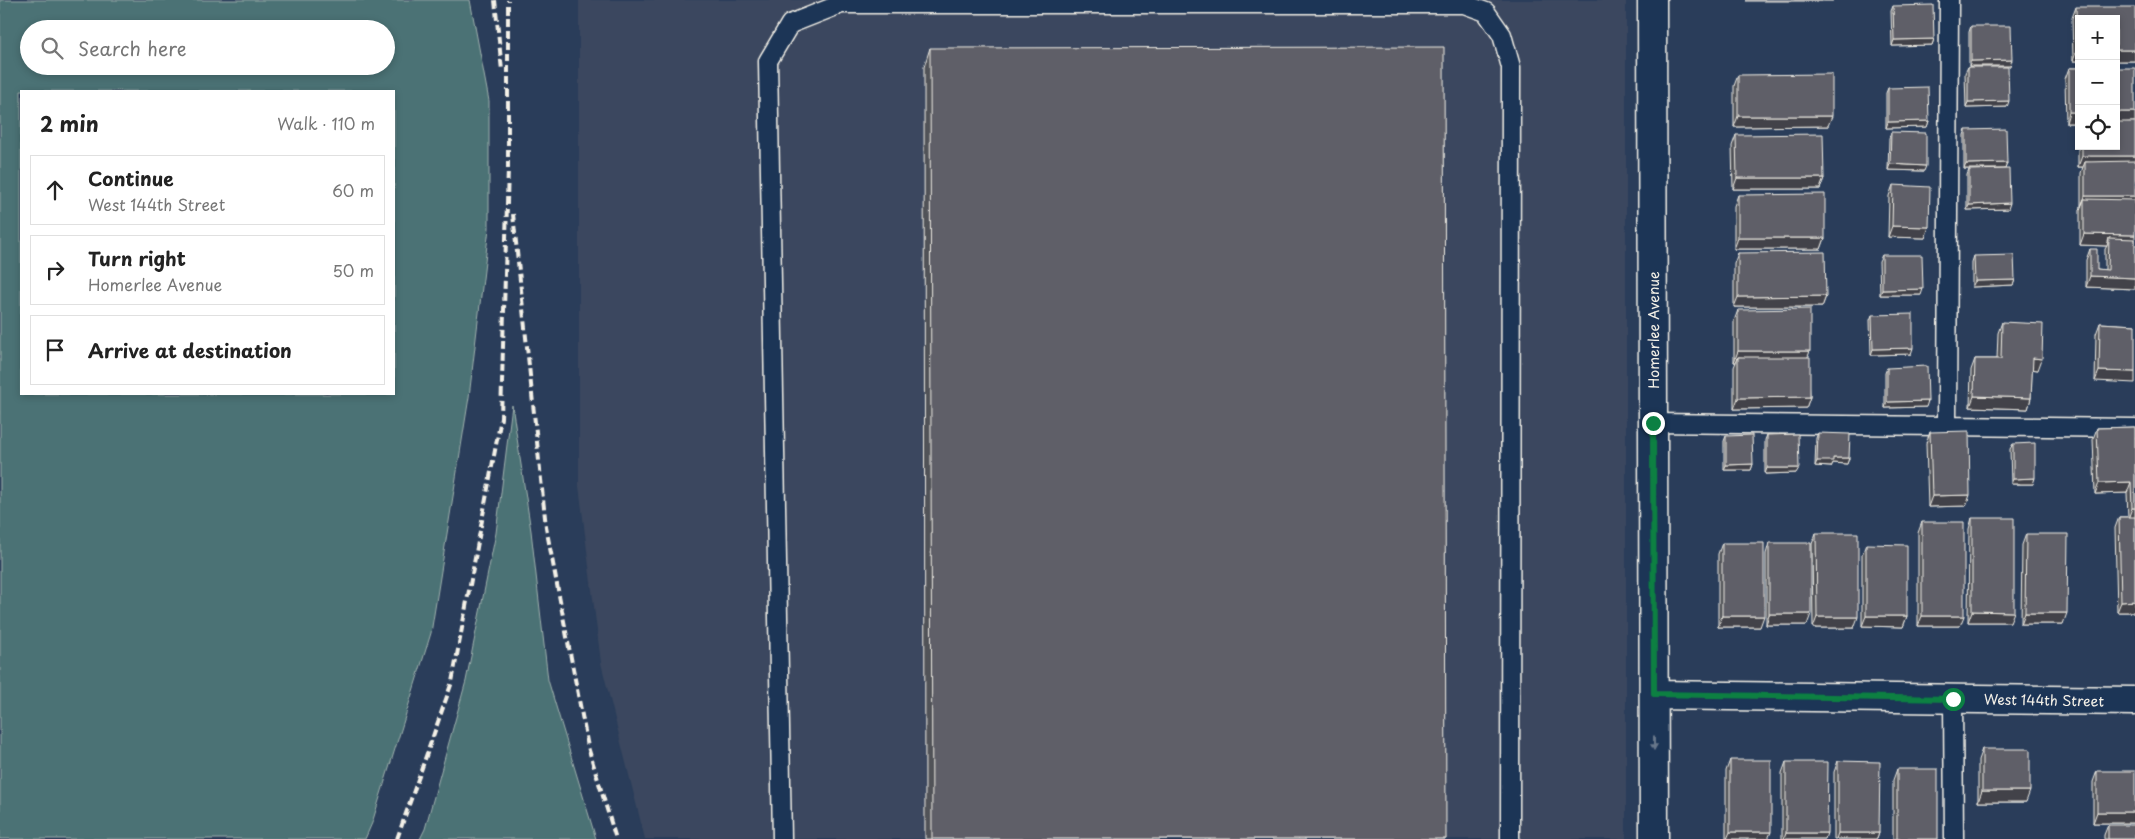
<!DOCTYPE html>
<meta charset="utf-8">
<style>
:root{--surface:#fff;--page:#f6f6f6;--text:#222;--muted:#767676;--line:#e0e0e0}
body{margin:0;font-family:"Playpen Sans",sans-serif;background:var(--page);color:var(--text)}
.controls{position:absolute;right:15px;top:15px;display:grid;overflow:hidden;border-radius:0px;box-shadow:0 2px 8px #0003}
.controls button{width:45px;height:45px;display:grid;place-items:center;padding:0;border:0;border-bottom:1px solid var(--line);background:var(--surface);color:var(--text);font:25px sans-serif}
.stop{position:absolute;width:15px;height:15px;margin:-11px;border:4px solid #0b8043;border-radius:50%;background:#fff}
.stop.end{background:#0b8043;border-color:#fff;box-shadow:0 1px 5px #0008}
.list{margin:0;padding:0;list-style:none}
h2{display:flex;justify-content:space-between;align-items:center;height:65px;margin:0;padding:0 20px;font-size:21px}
h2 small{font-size:16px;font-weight:400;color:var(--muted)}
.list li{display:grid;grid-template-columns:32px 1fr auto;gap:15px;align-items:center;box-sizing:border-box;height:70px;margin:0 10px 10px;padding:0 10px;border:1px solid var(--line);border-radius:0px}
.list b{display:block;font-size:19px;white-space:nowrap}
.list p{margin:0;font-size:16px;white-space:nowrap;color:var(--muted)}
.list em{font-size:16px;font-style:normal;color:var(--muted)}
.icon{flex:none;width:28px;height:28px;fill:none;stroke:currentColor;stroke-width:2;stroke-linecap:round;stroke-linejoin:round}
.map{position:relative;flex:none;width:2135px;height:839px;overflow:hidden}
.search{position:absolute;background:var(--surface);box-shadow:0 2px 8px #0003;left:20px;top:20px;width:375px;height:55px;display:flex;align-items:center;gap:12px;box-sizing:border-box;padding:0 18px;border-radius:28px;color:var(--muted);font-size:19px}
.panel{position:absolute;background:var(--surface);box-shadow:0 2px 8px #0003;left:20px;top:90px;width:375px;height:305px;border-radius:0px}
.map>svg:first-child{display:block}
.built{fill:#3a475e}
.green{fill:#4b7274;stroke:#a0b2ae;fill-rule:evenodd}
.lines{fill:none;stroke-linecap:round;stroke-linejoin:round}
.service-casing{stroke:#f4f1e8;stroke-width:21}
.minor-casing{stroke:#f4f1e8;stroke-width:31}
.service{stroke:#1d3557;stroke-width:18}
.minor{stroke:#1d3557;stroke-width:28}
.rail{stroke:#f4f1e8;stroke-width:4;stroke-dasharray:8 4;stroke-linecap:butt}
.wall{fill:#515259;stroke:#f4f1e8}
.shaded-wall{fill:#424249;stroke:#f4f1e8}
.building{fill:#5e5f68;stroke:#f4f1e8}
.oneway{fill:#68778a}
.route{stroke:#0b8043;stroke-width:6}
.labels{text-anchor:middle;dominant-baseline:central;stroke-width:4.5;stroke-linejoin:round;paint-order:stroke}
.street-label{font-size:14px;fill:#f4f1e8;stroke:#1d3557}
</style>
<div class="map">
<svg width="2135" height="839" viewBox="0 0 2135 839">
<rect width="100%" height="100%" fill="#2a3d5a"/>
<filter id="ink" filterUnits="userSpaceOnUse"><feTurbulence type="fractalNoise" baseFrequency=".02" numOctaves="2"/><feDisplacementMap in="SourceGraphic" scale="10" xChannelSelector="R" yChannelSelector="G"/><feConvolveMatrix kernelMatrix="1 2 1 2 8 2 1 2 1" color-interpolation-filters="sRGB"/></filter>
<g filter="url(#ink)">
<path class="built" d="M579,0H1626V839H645L601,663L579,486Z"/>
<path class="green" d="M0,0H470L489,101V228L469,397L431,633L372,823L365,839H0ZM29,29H386V66H29ZM21,91H394V394H21Z
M512,405L531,531L548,680L596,839H420L425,829L466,681L496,533Z"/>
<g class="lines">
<g class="service-casing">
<path id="service" d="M1653,423L2135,428
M1947,426L1949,0
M1953,699L1954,839
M782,839L768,61L790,24L841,4H1464L1486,12L1502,35L1511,67L1510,839"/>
</g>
<g class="minor-casing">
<path id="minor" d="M1652,0L1654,839
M1654,695L2135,701"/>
</g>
<use href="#service" class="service"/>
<use href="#minor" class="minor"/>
<path class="rail" d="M495,0L502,71
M513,214L546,527L588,747L616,839
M397,839L452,682L501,418L508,167V0"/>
</g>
<path class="wall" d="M1893,6L1934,39L1932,45L1892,46L1891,11Z
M2076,7L2135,61H2073L2072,18Z
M1971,26L2010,66H1969V32Z
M930,48L1446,839H925L924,67Z
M1968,67L2007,107L1966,108L1965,73Z
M2069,68H2079V123H2066L2065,79Z
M1738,75L1828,126L1734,127V86Z
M1888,88L1929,121L1927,127L1886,128V93Z
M1966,130L2007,163L2005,169H1964V135Z
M2079,131V146H2116L2135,289L2086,287V260L2090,249L2097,269L2105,270V249L2107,246L2080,245V210L2081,207V173L2083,167H2078V133Z
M1891,132L1924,171L1888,170L1889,138Z
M1736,135L1824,178L1820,189H1733L1732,146Z
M1969,170L2008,209L1967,210V175Z
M1893,185L1929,227L1925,238L1888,237L1889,196Z
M1738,195L1825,238L1821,249H1734V206Z
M1738,253L1826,296L1822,307H1734V264Z
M1882,255L1921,295H1880L1879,261Z
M1974,256L2015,280L2013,285L1972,287V262Z
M1738,310L1808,357L1810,397L1806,408L1734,409V367L1736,362H1734V321Z
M1872,315L1911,354L1871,355L1870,320Z
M2002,322L2038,370L2032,369L2031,398L2028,409L1970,407L1971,370L1975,359H1997L1998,333Z
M2100,323L2135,325L2095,381L2096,334Z
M1887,368L1926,407L1885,408V373Z
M2135,427V612H2117L2115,528L2119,517H2128L2127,493L2095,494L2093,439L2097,428Z
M1930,432L1966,506L1928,507L1926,443Z
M1818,433L1849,458L1847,464L1833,463L1831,467L1815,466L1816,438Z
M1767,435L1796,473L1765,474V440Z
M1726,436L1753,464L1751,470H1724V441Z
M2013,444L2033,484H2011L2010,449Z
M1972,518L2010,622H1968L1969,529Z
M1922,522L1960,626H1918V533Z
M1816,533L1854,628H1813L1812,544Z
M2026,534L2063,624H2021L2022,545Z
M1722,543L1760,627H1718V554Z
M1769,543L1807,625H1766V554Z
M1866,544L1907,616L1903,627L1862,626V555Z
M1982,749L2026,802H1978V760Z
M1730,760L1768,839H1726V771Z
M1838,761L1879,833L1877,839H1834V772Z
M1786,762L1825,839H1782V773Z
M1897,769L1938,839H1893V780Z
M2097,771L2135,823H2093V782Z
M2108,825L2135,839H2104V835Z"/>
<path class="shaded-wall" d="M1747,0H1833V1H1746Z
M1934,39L1932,45L1892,46L1894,40Z
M2077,50H2079V61H2073Z
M2116,50H2135V61H2116Z
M2012,60L2010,66H1969L1971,61Z
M2009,101L2007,107L1966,108L1968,102Z
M2069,112H2079V123H2066Z
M2116,112H2135V122L2116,123Z
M1738,116H1832L1828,126L1734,127Z
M1929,121L1927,127L1886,128L1888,122Z
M2082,156H2135V166L2085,162L2083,167H2078Z
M2007,163L2005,169H1964L1966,164Z
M1890,164L1926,166L1924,171L1888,170Z
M1737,178H1824L1820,189H1733Z
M2085,196H2135V207L2084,199L2081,207Z
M2010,203L2008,209L1967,210L1969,205Z
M1892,226L1929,227L1925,238L1888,237Z
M2084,234L2135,235V246L2109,238L2107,246L2080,245Z
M1738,238H1825L1821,249H1734Z
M2090,276L2135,278V289L2086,287Z
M2015,280L2013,285L1972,287L1975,281Z
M1923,289L1921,295H1880L1882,290Z
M1826,296L1822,307H1734L1738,297Z
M1913,348L1911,354L1871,355L1873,349Z
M1738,351H1810L1806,362L1738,357L1736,362H1734Z
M2033,358L2042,359L2038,370L2029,369Z
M2099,371L2135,372V383L2095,381Z
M1974,396L2031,398L2028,409L1970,407Z
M1810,397L1806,408L1734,409L1738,398Z
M1928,401L1926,407L1885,408L1887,402Z
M1833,458H1849L1847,464L1833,463L1831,467L1815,466L1817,461Z
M1753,464L1751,470H1724L1726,465Z
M1767,468H1799L1796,473L1765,474Z
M2035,478L2033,484H2011L2013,479Z
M2131,482L2127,493L2095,494L2099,483Z
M1970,495L1966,506L1928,507L1932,496Z
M2132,508H2135V519H2128Z
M2135,601V612H2117L2121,602Z
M1972,611L2014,612L2010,622H1968Z
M2025,613H2067L2063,624H2021Z
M1769,614H1811L1807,625H1766Z
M1722,616H1764L1760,627H1718Z
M1866,616H1907L1903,627L1862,626Z
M1922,616H1964L1960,626H1918Z
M1817,617H1858L1854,628H1813Z
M1982,791H2030L2026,802H1978Z
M2097,812H2135V823H2093Z
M1730,832H1771L1768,839H1727Z
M1786,833H1827L1825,839H1784Z
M1838,833H1879L1877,839H1836Z"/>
<path class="building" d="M1933,5L1934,39L1894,40L1893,6Z
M2076,7H2135V50H2116V19H2079V50H2077Z
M1971,26H2011L2012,60L1971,61Z
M1444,47L1446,839H932L930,48Z
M1968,67H2008L2009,101L1968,102Z
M2069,68H2079V112H2069Z
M2116,68H2135V112H2116Z
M1832,74V116H1738V75Z
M1928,87L1929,121L1888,122V88Z
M2116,122H2135V156H2082V146H2116Z
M2006,129L2007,163L1966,164V130Z
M1891,132L1926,133V166L1890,164Z
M1823,134L1824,178H1737L1736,135Z
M2135,161V196H2085V162Z
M2009,169L2010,203L1969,205V170Z
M1893,185L1930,187L1929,227L1892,226Z
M1825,194V238H1738V195Z
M2084,199L2135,200V235L2084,234Z
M2109,238L2135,239V278L2090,276V249H2097V269L2108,270Z
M1825,252L1826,296L1738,297V253Z
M1882,255H1922L1923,289L1882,290Z
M2014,255L2015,280L1975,281L1974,256Z
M1810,309V351H1738V310Z
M1913,314V348L1873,349L1872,315Z
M2002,322L2043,324L2042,359L2033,358L2031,398L1974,396L1975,359H2001Z
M2100,323L2135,325V372L2099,371Z
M1738,357H1810V397L1738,398Z
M1927,366L1928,401L1887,402V368Z
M2135,427V508H2132L2131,482L2099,483L2097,428Z
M1969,431L1970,495L1932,496L1930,432Z
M1818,433L1850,434L1849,458H1833V461H1817Z
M1798,434L1799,468H1767V435Z
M1752,435L1753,464L1726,465V436Z
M2035,443V478L2013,479V444Z
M2119,517H2135V601L2121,602Z
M1972,518H2014V612L1972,611Z
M1922,522H1964V616H1922Z
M1816,533H1858V617H1817Z
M2026,534H2068L2067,613H2025Z
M1722,543H1764V616H1722Z
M1769,543H1811V614H1769Z
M1866,544L1907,545V616H1866Z
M1982,749H2030V791H1982Z
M1730,760H1771V832H1730Z
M1838,761L1880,762L1879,833H1838Z
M1786,762H1828L1827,833H1786Z
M1897,769H1938V839H1897Z
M2097,771H2135V812H2097Z
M2108,825H2135V839H2108Z"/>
<defs><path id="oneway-solid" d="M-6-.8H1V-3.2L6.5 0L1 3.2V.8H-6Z" transform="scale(1.25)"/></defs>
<use class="oneway" href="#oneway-solid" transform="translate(1654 743) rotate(90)"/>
</g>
<g class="lines" filter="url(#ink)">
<path class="route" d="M1653,423L1654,694L1953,699"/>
</g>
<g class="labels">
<g class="street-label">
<text transform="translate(1653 330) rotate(-90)">Homerlee Avenue</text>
<text transform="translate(2044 700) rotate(1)">West 144th Street</text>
</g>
</g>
</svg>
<div class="controls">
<button>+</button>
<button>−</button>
<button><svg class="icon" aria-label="locate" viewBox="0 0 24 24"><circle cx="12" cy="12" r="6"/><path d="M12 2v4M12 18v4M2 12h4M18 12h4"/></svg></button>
</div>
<div class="stop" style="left:1953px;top:699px"></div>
<div class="stop end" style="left:1653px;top:423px"></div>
<div class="search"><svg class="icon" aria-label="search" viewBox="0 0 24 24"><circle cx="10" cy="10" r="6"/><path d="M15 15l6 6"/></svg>Search here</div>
<section class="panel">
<h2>2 min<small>Walk · 110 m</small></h2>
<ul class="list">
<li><svg class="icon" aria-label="ahead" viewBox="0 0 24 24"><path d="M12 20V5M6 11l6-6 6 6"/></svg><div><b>Continue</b><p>West 144th Street</p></div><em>60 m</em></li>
<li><svg class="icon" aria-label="right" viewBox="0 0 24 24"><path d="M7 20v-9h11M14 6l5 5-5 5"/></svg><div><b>Turn right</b><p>Homerlee Avenue</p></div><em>50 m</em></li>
<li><svg class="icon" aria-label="arrive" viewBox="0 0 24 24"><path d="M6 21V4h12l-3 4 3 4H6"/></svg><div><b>Arrive at destination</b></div></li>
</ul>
</section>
</div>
